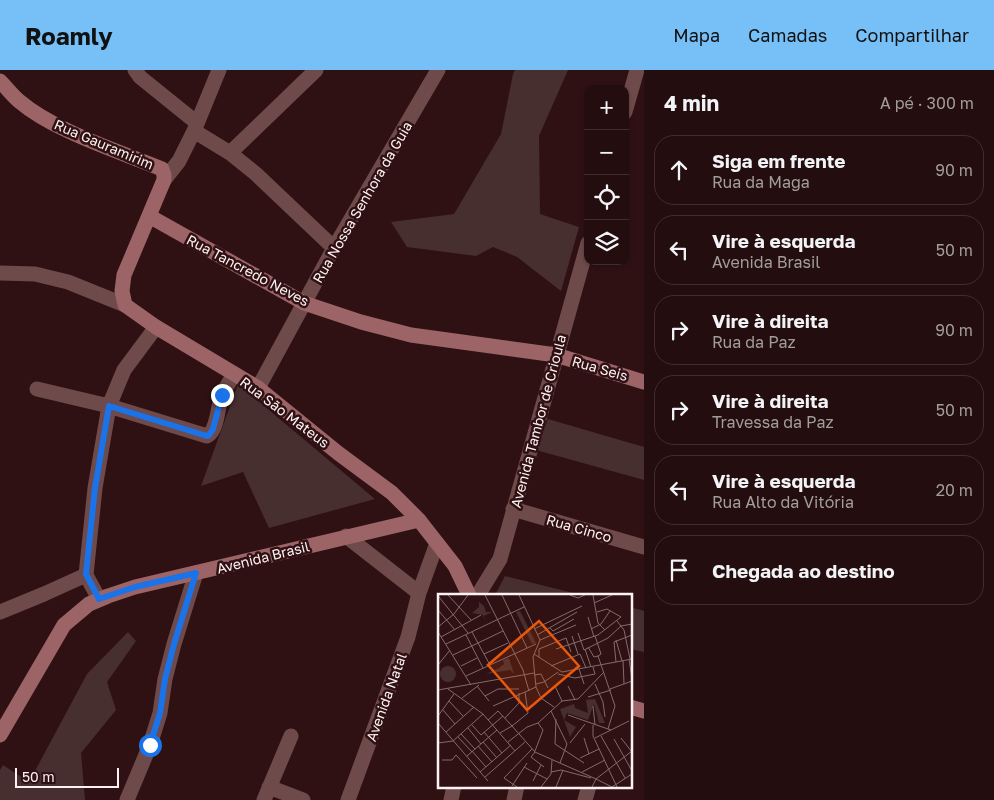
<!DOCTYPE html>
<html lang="pt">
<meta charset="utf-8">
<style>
:root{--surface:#230d0e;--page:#2b1617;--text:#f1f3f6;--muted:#a39c9e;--line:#402d2e;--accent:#76c0f7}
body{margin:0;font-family:"Golos Text",sans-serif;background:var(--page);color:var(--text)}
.controls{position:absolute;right:15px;top:15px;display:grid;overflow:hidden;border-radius:10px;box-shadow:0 1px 4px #0004}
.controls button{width:45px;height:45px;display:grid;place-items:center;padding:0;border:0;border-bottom:1px solid var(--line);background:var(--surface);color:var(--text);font:25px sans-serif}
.scale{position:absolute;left:15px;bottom:12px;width:104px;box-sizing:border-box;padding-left:5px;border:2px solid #fef1f1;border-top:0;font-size:14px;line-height:18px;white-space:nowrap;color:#fef1f1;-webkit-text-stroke:4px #2f1113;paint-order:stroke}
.stop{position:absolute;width:15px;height:15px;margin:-11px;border:4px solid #1a73e8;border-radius:50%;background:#fff}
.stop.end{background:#1a73e8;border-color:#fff;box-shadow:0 1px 5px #0008}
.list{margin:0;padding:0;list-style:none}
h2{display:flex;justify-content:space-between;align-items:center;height:65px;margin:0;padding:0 20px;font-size:21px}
h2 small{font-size:16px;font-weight:400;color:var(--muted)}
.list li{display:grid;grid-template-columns:32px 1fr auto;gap:15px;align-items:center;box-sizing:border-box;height:70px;margin:0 10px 10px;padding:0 10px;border:1px solid var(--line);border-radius:20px}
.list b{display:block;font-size:19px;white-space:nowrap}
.list p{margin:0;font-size:16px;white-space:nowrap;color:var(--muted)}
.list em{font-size:16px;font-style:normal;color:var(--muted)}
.icon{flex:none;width:28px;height:28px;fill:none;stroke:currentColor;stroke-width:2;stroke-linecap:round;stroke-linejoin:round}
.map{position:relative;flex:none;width:644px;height:730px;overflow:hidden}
header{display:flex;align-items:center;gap:30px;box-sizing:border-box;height:70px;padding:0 25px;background:var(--accent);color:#111}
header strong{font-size:24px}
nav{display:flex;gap:28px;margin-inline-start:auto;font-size:18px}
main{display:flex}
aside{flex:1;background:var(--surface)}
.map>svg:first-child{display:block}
.green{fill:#472e2f}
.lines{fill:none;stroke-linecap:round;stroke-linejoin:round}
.street{stroke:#6e4a4b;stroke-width:15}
.secondary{stroke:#9c6466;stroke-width:15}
.route{stroke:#1a73e8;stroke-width:6}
.labels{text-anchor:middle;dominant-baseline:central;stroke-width:5;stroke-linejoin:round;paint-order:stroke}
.street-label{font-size:14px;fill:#fef1f1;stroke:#2f1113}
.inset-road{fill:none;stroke:#826b6c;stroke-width:1}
.view{fill:#e8590c;fill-opacity:0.15;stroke:#e8590c;stroke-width:2.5}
.inset-edge{fill:none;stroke:#fef1f1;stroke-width:2.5}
</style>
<header>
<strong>Roamly</strong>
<nav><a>Mapa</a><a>Camadas</a><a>Compartilhar</a></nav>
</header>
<main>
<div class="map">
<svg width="644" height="730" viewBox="0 0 644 730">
<rect width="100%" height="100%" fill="#2f1113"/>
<path class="green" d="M515,0H568L539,66L540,144L579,157L561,221L517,187L493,177L476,186L407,177L391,152L454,144L501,64L513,4Z
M238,314L375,429L269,458L243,402L201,416Z
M548,349L644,377V410L536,380Z
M505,506L581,525H495Z
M630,537L644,541V582L630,579Z
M128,562L136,571L107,612L116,640L81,683L85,730H0V700L3,695L29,712L87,604Z"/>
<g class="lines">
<path class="street" d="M135,0L140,7L197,53
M625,42L637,0
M194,61L230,83L256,104L334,178
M230,83L316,0
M164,110L179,91L194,61L219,0
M0,203L35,204L68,212L125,235
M258,318L334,178L438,0
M37,319L109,336L207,366C218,360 217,337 222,326C225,318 230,311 234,304
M513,439L644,477
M346,466L419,523L408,567L348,730
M419,523L437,473
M478,525L500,489L588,173
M99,529L86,505L95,418L109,336L124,300L156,257
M0,542L44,524L86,505
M269,717L303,730
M127,730L150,675L160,643L165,609L174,574L196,503
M264,730L291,666
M451,730L454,716
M514,730L517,716
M585,730L589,716"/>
<path class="secondary" d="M0,11C6,17 12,25 19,31C54,61 118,81 162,99L164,105V110L124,205L122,221L125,235L156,257L258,318L338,383L392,423L419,450L455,496L469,525
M149,146L304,233L361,252L411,265L556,285L644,312
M630,637L644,641
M0,665L64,555L89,534L108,526L135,517L419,450"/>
</g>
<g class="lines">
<path class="route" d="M150,675L160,643L165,609L174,574L196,503L135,517L99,529L86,504L95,418L109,336L207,366L209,365L213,359L222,325"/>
</g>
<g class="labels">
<g class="street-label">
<text transform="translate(104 74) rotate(23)">Rua Gauramirim</text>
<text transform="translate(362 132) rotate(-60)">Rua Nossa Senhora da Guia</text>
<text transform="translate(248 200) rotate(28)">Rua Tancredo Neves</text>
<text transform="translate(600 298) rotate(16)">Rua Seis</text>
<text transform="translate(285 342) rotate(37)">Rua São Mateus</text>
<text transform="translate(538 351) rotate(-75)">Avenida Tambor de Crioula</text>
<text transform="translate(579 458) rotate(16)">Rua Cinco</text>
<text transform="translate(263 487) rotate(-14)">Avenida Brasil</text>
<text transform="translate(386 627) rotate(-70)">Avenida Natal</text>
</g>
</g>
<g transform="translate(438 524)">
<rect width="194" height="194" fill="#2f1113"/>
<path d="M41,8L46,12L48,18H54L46,22L48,29L45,21L34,19L41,13ZM82,17L98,49L94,50L78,18ZM71,64L76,80L72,76L48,80L61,74L66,70L65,66ZM2 80a8 8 0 1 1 16 0a8 8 0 1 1-16 0ZM157,105L167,129H161L156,110L150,126L129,119L126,126L138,133L132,143L122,115L136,110L137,114L150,119L148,106Z" fill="#472e2f"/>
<path class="inset-road" d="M10,1L33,26M47,1L85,76L91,97M64,1L89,54M81,1L102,46L95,63L98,93L87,98L90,119L74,132L97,158L158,185L154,193M132,1L140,4L147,1M155,1L160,29L167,36M1,3L30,39M156,9L174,1M0,16L17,36M150,23L156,43M179,27L186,36L192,65M0,33L16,20L30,1M112,34L115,37L136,25M96,35L144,12M153,35L163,30L172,17M0,38L33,91M34,38L52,71M140,39L146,56L170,44L183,32L194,30M28,41L45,74M99,41L139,18M134,42L140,60M157,42L163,60L160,62M3,43L43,21M102,46L138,31M178,46L184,67M8,50L86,13M150,53L156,63L160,62M118,55L160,41L183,23L169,15L159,18M147,55L153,73M46,60L70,49M96,60L124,78L194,65M15,61L65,37M160,62L177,112L170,135M101,63V55L128,44L133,58M191,65L194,85M185,66L186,90M178,68L176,48L194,41M0,71L12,56M23,72L39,64M113,72L142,60L148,74M141,75L146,90M120,80L137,84L157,80L155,73M96,81L103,80L110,94M28,82L98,50M98,90L106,88L120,78M157,90L165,108L167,123M39,92L51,107M117,92L124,107M130,92L137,106M98,93L103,104L116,113M10,95L45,120L77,157M172,95L194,87M0,96L96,79M47,102L60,95H81M150,103L173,96M24,104L41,91M11,107L25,122M55,112L87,98M155,112L157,131M5,116L17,130M113,117L129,150L122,169M130,121L173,136M0,122L16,100M67,124L81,109V99M118,125L117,150L146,169M50,126L60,117L74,132L62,139M0,129L50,187M34,131L43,141L65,122M155,131V142L179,193M30,134L43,150M8,138L36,113M46,138L64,159M23,140L37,155M163,142L187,184M20,143L34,158M146,144L151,160M157,144L191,127M183,144L194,158M176,145L194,177M45,148L59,164M70,148L89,133L100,129L124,107L140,105L166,78M0,149L15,147L45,120M132,149L147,130M40,152L54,168M34,157L48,173M97,157L105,136L100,129M194,157L158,185L174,193L194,180M97,158L93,163L106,173M29,162L59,136M142,164L161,155M4,166H14L18,161L39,184M86,173L109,185M42,178L73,151M113,178L123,176L153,184M144,178L167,166M47,183L87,148M95,187L103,171M74,192L89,169M79,193L66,184L94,155M103,193L113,180L114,166M118,193L125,176"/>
<path class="view" d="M101,27L141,72L89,116L50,71Z"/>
<rect width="194" height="194" class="inset-edge"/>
</g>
</svg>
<div class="controls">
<button>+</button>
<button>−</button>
<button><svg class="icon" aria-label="locate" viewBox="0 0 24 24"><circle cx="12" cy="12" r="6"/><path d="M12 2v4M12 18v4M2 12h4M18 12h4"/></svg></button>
<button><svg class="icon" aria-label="layers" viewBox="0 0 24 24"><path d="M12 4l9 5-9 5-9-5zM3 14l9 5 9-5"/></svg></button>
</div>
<div class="scale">50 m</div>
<div class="stop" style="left:150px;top:675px"></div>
<div class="stop end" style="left:222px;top:325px"></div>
</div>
<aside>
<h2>4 min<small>A pé · 300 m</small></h2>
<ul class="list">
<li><svg class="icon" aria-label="ahead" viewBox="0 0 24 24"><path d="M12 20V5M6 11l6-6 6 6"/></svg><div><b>Siga em frente</b><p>Rua da Maga</p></div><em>90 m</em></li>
<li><svg class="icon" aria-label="left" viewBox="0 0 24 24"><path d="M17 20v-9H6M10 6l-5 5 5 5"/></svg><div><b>Vire à esquerda</b><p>Avenida Brasil</p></div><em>50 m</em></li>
<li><svg class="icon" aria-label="right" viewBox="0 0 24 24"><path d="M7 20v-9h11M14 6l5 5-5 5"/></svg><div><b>Vire à direita</b><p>Rua da Paz</p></div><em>90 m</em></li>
<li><svg class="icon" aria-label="right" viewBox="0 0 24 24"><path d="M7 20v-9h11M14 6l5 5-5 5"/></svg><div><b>Vire à direita</b><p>Travessa da Paz</p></div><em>50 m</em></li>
<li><svg class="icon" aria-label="left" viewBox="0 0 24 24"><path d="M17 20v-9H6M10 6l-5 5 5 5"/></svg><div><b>Vire à esquerda</b><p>Rua Alto da Vitória</p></div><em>20 m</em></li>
<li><svg class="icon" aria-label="arrive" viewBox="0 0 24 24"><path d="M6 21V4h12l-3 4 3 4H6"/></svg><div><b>Chegada ao destino</b></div></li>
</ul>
</aside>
</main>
